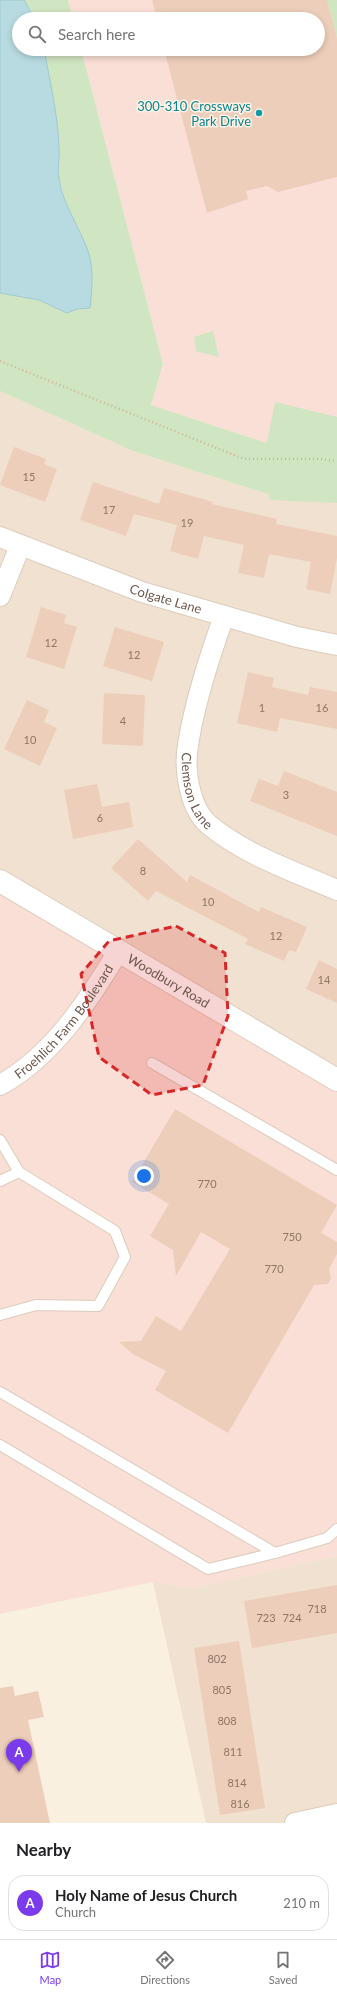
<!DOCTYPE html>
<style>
:root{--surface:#fff;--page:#f2f2f2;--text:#202124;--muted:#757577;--line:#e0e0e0;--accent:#7c3aed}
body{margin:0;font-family:Lato,sans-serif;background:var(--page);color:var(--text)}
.you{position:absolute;left:144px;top:1176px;width:14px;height:14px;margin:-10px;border:3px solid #fff;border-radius:50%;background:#1a73e8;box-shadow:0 0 0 6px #1a73e833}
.badge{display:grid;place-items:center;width:26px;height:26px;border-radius:50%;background:var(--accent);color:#fff;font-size:13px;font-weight:700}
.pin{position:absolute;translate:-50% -33px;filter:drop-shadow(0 1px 2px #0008)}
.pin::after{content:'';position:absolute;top:21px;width:14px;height:12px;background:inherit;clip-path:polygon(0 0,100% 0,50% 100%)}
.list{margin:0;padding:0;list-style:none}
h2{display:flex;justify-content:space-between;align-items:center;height:52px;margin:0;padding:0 16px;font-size:17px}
h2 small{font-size:13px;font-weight:400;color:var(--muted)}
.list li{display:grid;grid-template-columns:26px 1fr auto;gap:12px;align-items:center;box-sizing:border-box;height:56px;margin:0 8px 8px;padding:0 8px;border:1px solid var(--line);border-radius:16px}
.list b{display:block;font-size:15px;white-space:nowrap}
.list p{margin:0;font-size:13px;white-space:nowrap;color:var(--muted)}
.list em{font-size:13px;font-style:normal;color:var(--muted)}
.icon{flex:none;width:22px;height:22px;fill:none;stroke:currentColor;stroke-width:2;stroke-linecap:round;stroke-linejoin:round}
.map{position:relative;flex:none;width:337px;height:1823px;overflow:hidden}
.search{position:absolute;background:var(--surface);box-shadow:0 2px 6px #0003;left:12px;right:12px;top:12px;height:44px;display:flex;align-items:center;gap:10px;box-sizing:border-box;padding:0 14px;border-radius:22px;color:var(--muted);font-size:15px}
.sheet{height:116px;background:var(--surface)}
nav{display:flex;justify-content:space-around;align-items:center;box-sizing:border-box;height:56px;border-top:1px solid var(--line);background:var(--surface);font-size:11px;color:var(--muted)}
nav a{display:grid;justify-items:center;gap:2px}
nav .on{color:var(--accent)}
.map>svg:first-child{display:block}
.residential{fill:#f1e1d0}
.commercial{fill:#f9dfd5}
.green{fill:#d0e5c1}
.water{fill:#b7dbe1;stroke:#9ecad2}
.building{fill:#edceba}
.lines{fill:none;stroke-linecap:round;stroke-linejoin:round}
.lane-casing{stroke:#ddccbd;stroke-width:12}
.street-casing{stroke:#ddccbd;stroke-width:22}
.secondary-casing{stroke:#e1cdbc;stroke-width:24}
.path{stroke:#d1b29e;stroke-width:2.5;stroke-dasharray:1 3;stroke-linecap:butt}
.lane{stroke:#fff;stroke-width:10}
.street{stroke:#fff;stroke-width:20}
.secondary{stroke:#fff;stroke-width:22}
.marked{fill:#d62828;fill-opacity:0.2;stroke:#d62828;stroke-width:3;stroke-dasharray:8 5;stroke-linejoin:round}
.culture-dot{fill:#0f9aa8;stroke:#fdf4e6;stroke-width:1.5}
.labels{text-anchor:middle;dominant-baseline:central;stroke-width:3;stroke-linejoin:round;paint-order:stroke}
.number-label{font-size:11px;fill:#8e7566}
.culture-label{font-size:13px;fill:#0d838f;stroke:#fdf4e6;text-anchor:end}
.street-label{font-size:13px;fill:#6e574a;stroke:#fdf4e6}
</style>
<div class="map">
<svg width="337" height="1823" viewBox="0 0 337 1823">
<rect width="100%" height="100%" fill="#faf0e0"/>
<path class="residential" d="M0,391L133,451L268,494L337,503V1085L0,887Z
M337,1556V1823H206L153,1582L194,1588Z"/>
<path class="commercial" d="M68,0H337V418L267,443L151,405L163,364L81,49H318V19H73Z
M0,887L337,1085V1556L194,1588L153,1582L0,1614Z"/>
<path class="green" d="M24,0H68L73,19H35Z
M327,0H337V38Z
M44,49H81L163,364L151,405L267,443L275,402L337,417V503L271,500L268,494L133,451L0,391V293L39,300L67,313L77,309L89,308L81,233L69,213L59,178V148L54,104Z
M213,331L219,357L196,351L194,337Z"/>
<path class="water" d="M0,0H24L35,19H19V49H44C50,82 58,115 59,148C60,158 57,168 59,178C63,205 79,226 88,251C94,269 92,290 90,308L77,309L67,313L39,300L0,293Z"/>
<path class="building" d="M152,0H327L337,38V177L278,192L267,186L246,191L248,199L207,213L164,49H318V19H157Z
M14,447L46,459L44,464L57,469L45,502L0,485Z
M93,482L159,504L164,488L213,502L212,504L277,519L276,524L337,536V558L330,594L306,589L311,562L269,554L264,578L238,573L244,545L204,536L198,559L170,551L177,525L134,514L126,536L80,520Z
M41,607L66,615L64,623L77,627L64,669L26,657Z
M115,627L164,642L152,681L103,666Z
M248,672L274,678L272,687L308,695L310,687L337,692V729L280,718L277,732L237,723Z
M104,693L145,695L143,746L102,744Z
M27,700L49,710L44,722L57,728L40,766L4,749Z
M284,771L337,792V836L250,801L259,779L278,786Z
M97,784L102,807L129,802L133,827L73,839L64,790Z
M138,839L187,882L190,875L259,912L261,907L307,927L296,952L289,950L284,961L245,944L248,939L156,891L148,901L111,868Z
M319,960L337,969V1003L306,989Z
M175,1109L337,1205L321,1233L337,1242V1254L329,1269L331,1278L328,1284L314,1285L228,1433L155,1390L166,1371L133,1354L119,1342L141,1341L156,1316L181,1331L230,1249L201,1232L176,1276L173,1250L150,1236L169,1204L132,1182Z
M337,1585V1633L252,1648L244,1601Z
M239,1641L265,1808L220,1815L194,1648Z
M13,1686L15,1696L38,1691L44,1717L28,1720L50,1823H0V1688Z"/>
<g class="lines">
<g class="lane-casing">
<path id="lane" d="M152,1063L337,1170
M0,1140L19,1172L115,1231L125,1257L98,1306L36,1305L0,1315
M0,1181L19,1172
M0,1392L275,1553
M0,1445L208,1569L275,1553L327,1538L337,1529"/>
</g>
<g class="street-casing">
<g id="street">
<path id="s1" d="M0,537L142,592L297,637L337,645"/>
<path d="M0,596L20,546"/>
<path id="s2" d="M224,616C209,658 192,709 187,753C185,775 191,809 208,824C243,854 295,872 337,890"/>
<path id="s3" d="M0,1085C53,1056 89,1000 119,950"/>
<path d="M295,1823L337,1814"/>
</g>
</g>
<g class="secondary-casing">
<g id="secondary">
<path id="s4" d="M0,881L337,1080"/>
</g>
</g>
<path class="path" d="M0,361L244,459H321L337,461"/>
<use href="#lane" class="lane"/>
<use href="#street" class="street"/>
<use href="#secondary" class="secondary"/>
</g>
<path class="marked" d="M176,926L225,953L228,1016L203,1085L152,1095L99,1057L81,974L109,941Z"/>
<circle class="culture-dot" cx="259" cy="113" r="4"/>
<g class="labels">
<g class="number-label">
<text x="29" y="476">15</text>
<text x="109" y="509">17</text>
<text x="187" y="522">19</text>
<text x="51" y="642">12</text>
<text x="134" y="654">12</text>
<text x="262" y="707">1</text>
<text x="322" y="707">16</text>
<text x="123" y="720">4</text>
<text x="30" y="739">10</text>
<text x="286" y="794">3</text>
<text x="100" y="817">6</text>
<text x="143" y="870">8</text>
<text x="208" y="901">10</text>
<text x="276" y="935">12</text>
<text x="324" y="979">14</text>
<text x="207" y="1183">770</text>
<text x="292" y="1236">750</text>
<text x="274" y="1268">770</text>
<text x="317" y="1608">718</text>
<text x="266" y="1617">723</text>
<text x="292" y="1617">724</text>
<text x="217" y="1658">802</text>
<text x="222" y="1689">805</text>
<text x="227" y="1720">808</text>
<text x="233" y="1751">811</text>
<text x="237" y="1782">814</text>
<text x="240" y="1803">816</text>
</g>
<g class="culture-label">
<text x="251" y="106">300-310 Crossways<tspan x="251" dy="15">Park Drive</tspan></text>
</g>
<g class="street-label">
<text stroke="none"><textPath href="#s1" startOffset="177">Colgate Lane</textPath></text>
<text stroke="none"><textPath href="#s2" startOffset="182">Clemson Lane</textPath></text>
<text stroke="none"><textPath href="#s4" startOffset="196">Woodbury Road</textPath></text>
<text stroke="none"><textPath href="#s3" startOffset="91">Froehlich Farm Boulevard</textPath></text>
</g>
</g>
</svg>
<div class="you"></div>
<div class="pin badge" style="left:19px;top:1772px">A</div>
<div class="search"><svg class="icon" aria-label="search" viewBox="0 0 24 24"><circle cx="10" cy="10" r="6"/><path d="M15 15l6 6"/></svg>Search here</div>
</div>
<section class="sheet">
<h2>Nearby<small></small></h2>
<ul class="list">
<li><span class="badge">A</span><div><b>Holy Name of Jesus Church</b><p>Church</p></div><em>210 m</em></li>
</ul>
</section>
<nav>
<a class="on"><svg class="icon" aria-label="map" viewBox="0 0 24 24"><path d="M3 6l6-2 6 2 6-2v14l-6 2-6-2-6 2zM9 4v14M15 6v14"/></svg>Map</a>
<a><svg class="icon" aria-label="directions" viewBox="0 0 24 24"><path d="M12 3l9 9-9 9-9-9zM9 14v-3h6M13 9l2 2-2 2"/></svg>Directions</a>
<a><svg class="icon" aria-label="saved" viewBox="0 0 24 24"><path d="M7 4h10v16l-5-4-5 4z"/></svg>Saved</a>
</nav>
